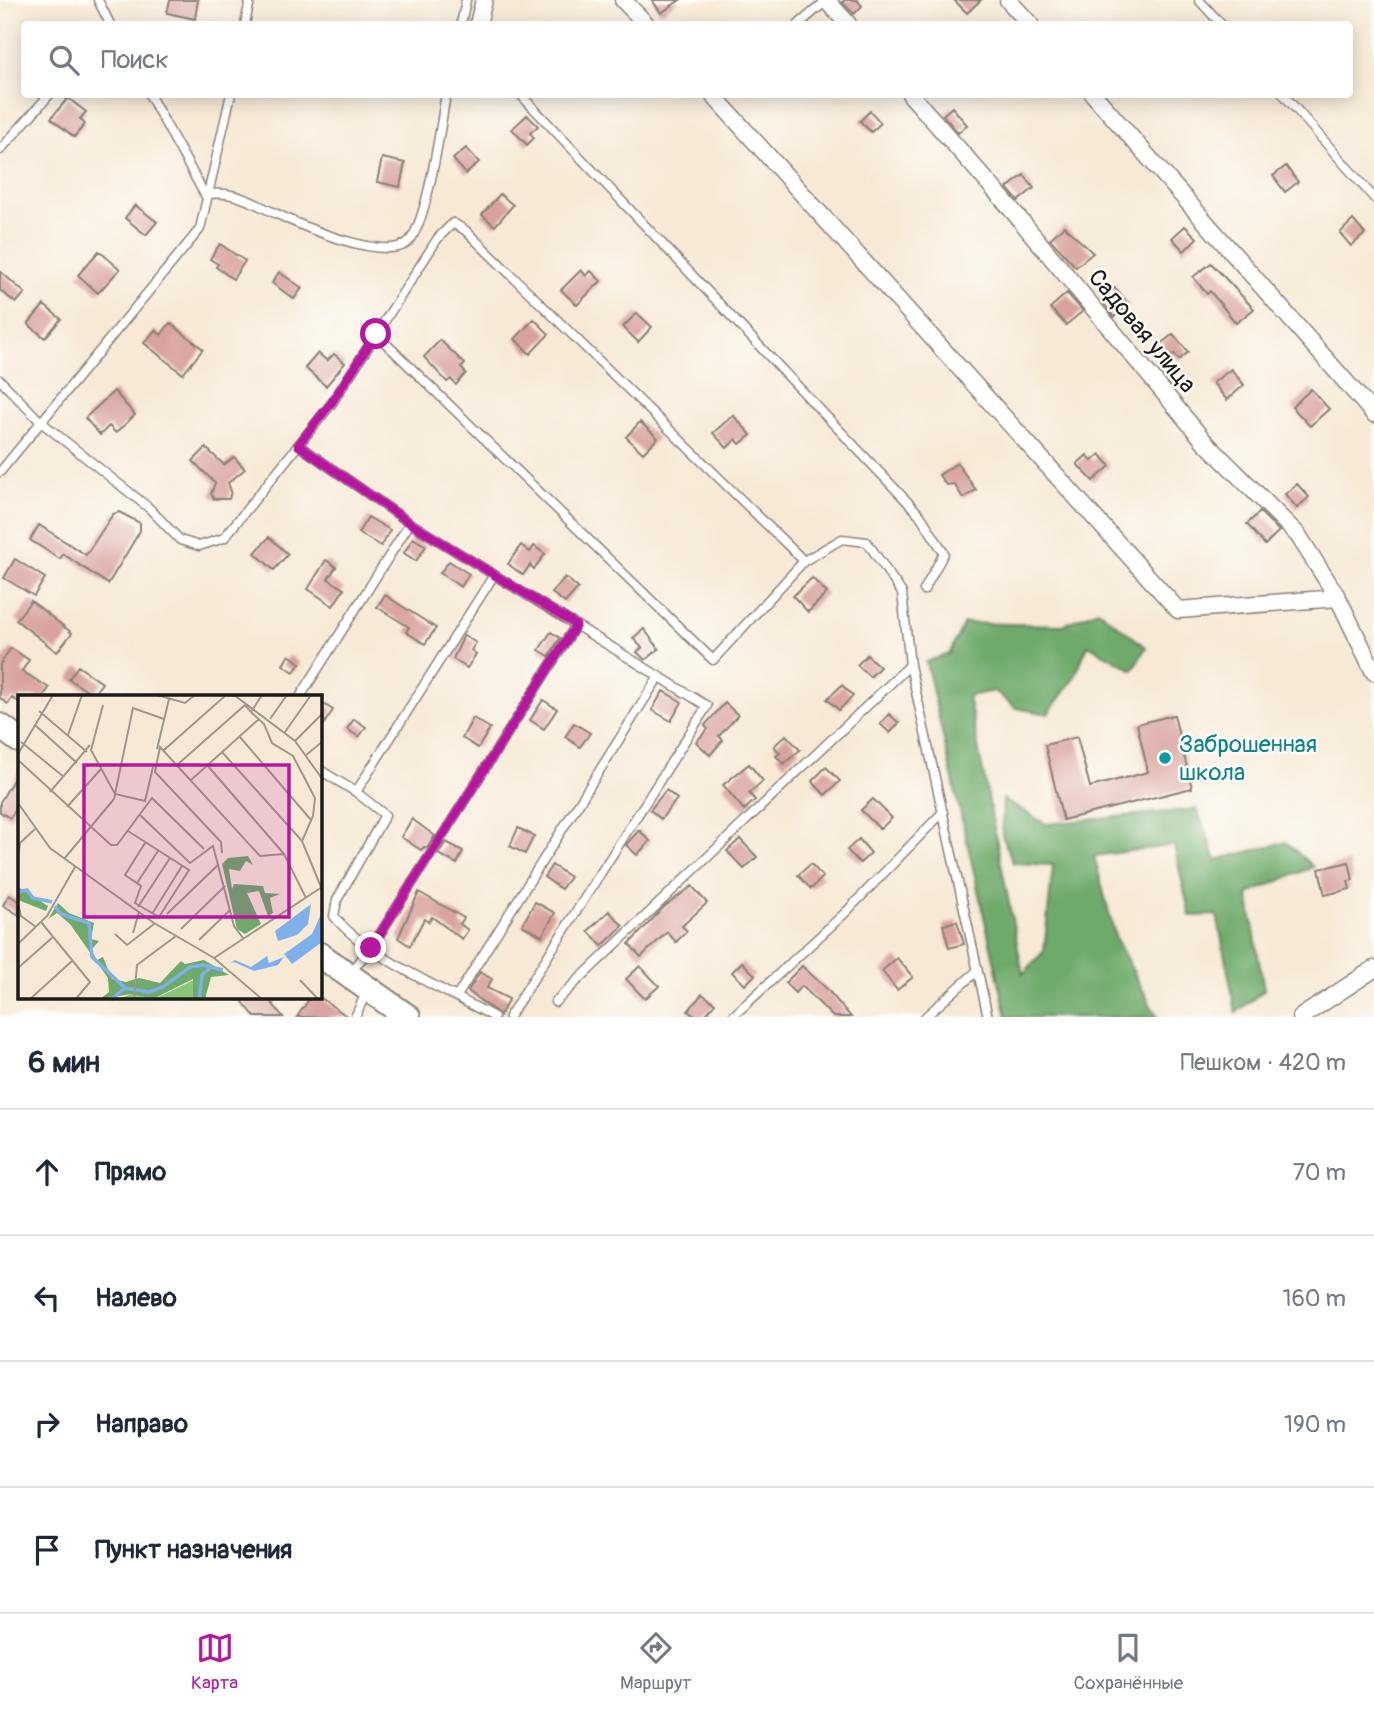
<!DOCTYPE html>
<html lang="ru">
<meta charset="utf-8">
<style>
:root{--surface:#fff;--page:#f2f2f3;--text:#1f2937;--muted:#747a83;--line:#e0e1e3;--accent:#b5179e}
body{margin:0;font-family:Pangolin,sans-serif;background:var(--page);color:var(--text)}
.stop{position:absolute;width:21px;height:21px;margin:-16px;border:5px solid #b5179e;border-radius:50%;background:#fff}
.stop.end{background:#b5179e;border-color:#fff;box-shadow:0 2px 7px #0008}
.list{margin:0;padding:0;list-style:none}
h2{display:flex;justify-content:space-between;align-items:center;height:91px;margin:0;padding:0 28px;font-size:30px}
h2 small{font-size:23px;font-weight:400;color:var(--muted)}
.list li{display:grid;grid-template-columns:46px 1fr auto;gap:21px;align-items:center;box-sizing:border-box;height:126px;padding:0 28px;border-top:2px solid var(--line)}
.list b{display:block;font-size:26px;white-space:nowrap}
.list em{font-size:23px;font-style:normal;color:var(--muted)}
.icon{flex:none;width:38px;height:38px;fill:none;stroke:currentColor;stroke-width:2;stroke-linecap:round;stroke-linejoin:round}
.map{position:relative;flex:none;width:1374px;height:1017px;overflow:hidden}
.search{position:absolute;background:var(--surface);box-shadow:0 4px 18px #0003;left:21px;right:21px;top:21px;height:77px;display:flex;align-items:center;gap:18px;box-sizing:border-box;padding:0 24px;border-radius:7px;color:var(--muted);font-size:26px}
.sheet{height:595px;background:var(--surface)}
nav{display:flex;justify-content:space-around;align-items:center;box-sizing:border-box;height:98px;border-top:2px solid var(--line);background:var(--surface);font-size:19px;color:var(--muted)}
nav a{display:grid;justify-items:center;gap:4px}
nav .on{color:var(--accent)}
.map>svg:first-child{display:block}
.forest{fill:#6eaa6b;stroke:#456344;stroke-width:2}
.building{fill:#d9a29e}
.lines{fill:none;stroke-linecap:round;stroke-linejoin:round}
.service-casing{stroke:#8a8278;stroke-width:11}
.minor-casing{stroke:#8a8278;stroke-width:19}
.primary-casing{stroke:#8a8278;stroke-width:28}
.service{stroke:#fff;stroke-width:8}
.minor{stroke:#fff;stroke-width:16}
.primary{stroke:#fff;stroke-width:24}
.route{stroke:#b5179e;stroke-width:9}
.culture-dot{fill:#0f9aa8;stroke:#fdfcf7;stroke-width:2.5}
.labels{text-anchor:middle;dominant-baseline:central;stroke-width:5;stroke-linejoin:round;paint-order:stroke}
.street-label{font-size:24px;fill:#1c1c1c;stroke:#fdfcf7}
.culture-label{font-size:24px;fill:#0d838f;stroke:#fdfcf7;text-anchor:start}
.inset-river{fill:none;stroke:#7eb1eb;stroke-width:3.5}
.inset-road{fill:none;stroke:#9f978b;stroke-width:2}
.view{fill:#b5179e;fill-opacity:0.15;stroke:#b5179e;stroke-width:3.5}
.inset-edge{fill:none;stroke:#1c1c1c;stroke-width:3.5}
</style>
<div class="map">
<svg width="1374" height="1017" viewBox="0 0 1374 1017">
<rect width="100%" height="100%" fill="#fdfcf7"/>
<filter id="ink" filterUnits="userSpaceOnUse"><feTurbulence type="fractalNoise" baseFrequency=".0143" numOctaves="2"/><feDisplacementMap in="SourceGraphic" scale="14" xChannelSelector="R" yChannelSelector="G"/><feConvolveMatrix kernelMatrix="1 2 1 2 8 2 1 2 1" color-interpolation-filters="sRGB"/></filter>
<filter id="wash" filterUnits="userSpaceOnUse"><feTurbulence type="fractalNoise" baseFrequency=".00686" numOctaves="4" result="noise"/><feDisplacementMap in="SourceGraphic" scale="28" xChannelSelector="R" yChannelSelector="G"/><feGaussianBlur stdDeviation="1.57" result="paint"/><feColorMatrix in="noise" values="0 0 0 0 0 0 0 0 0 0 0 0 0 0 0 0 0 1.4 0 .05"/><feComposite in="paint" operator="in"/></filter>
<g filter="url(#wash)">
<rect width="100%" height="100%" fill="#f7e9d5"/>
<path class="forest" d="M1098,610L1146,647L1133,670L1088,645L1074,678L1048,714L1016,708L994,691L968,696L1023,974L1044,951L1053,865L1013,863L1002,835L1003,799L1046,824L1197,809L1216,860L1286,842L1313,867L1248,894L1264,990L1236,1013L1217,915L1190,916L1174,845L1094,856L1116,939L1157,1017H1007L926,662L949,654L964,623L1063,625Z"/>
<g id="blocks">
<path class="building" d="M170,0H198L195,19L167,13Z
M652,0H680L661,13Z
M845,0H857L862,6L854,14L842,2Z
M954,0H981L967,13Z
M68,98L86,112L80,119L85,124L74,137L51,118Z
M952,107L967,125L958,133L943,115Z
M870,111L881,123L871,132L860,121Z
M527,115L538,126L530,133L534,138L527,145L512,129Z
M466,148L479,162L466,174L453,159Z
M382,158L405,163L400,187L377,182Z
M1286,166L1298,182L1285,192L1273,176Z
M1024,175L1034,188L1018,201L1007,188Z
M500,194L513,205L495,226L482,215Z
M135,205L157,222L146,235L125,218Z
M1353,220L1365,234L1351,246L1340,233Z
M1064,226L1093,253L1076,267L1050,239Z
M1185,226L1197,238L1184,251L1172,238Z
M220,244L245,261L233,279L216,267L218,264L210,259Z
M99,251L120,269L98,293L78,275Z
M1211,263L1254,309L1236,323L1210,291L1207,294L1193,277Z
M581,270L586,276L591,271L601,281L577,305L561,290Z
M0,271L25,293L16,303L0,290Z
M279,272L302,288L294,299L272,283Z
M1115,288L1129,305L1114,317L1101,300Z
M1067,293L1083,311L1066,325L1050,308Z
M44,305L61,319L45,338L28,324Z
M637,313L652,327L638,342L623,327Z
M534,319L549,334L530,354L515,339Z
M170,323L203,349L183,374L144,343L155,330L161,335Z
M1173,334L1188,352L1179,360L1174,354L1166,360L1156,348Z
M440,340L465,364L461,368L466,373L456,385L451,379L447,382L424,357Z
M318,353L327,361L334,354L345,363L326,386L305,368Z
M1231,369L1244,385L1227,400L1213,383Z
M1311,389L1329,409L1310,426L1292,407Z
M114,391L135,415L116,433L109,426L100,435L85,418Z
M733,415L751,435L740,444L736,439L727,448L713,433Z
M640,422L658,438L643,453L626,437Z
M206,448L224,465L234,457L245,469L228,483L231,491L229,499H214L211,494L215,483L193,461Z
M1100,454L1110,466L1093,481L1077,464L1087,455L1092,461Z
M957,463L976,490L963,498L954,484L946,485L939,475Z
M1297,484L1309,497L1297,508L1285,494Z
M119,512L140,523V531L108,584L63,554L60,559L30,540L39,525L86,555L113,514Z
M1260,512L1279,531L1265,545L1247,524Z
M368,517L390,530L381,546L358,533Z
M269,537L288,554L274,570L255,553Z
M413,538L426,546L416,561L404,553Z
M521,545L530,552L534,546L545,554L534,569L530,565L523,575L508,564Z
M15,559L45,578L34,596L4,578Z
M326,560L336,567L328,579L344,589L333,606L308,589Z
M449,561L469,574L461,587L440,573Z
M565,577L578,588L565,603L552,593Z
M812,578L827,593L808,612L793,596Z
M385,595L436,628L425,644L406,632L409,627L377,607Z
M31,601L72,633L57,652L16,620Z
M644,629L659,649L645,660L637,652L642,648L633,638Z
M551,632L560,638L549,656L539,650Z
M464,635L476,643L471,650L476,654L467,668L453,659Z
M11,648L29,660L22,671L49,688L43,697H19V702L12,698L8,704L0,698V664Z
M289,655L300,663L294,672L283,665Z
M867,655L880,667L870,677L857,665Z
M78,666L102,683L93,695L69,679Z
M842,685L853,696L839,710L827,699Z
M663,691L682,702L671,721L652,710Z
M543,700L557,709L544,729L530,720Z
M320,702L333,710L320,730Z
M725,703L738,715L719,736L723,740L710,755L696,742L708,729L705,725Z
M889,714L899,723L890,733L880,724Z
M1174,715L1192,788L1063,820L1045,745L1077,737L1090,787L1148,772L1137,724Z
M473,718L490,728L478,748L462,738Z
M354,719L366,727L359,737L347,729Z
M574,723L590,733L580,747L565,737Z
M786,735L800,750L784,764L776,756L780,753L774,746Z
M749,764L763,781L749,793L755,800L744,810L723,785Z
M826,767L840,781L825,795L812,781Z
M19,770V804L10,818L0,812V802Z
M666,790L677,799L661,819L650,810Z
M873,799L892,818L880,829L861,810Z
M412,819L435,836L427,848L424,847L421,850L401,837Z
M518,828L534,836L525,854L510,846Z
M639,830L650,841L637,855L626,845Z
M740,839L757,857L744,869L727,851Z
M859,839L871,853L860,863L847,850Z
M446,842L463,851L457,864L438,854Z
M1349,862L1353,880L1348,881L1350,889L1325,895L1319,869Z
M811,864L823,877L811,889L798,875Z
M552,865L570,877L561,889L544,877Z
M692,886L707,903L682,926L687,931L676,942L667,932L641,957L629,944L664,907Z
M419,892L464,918L460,924L468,930L462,939L432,917L429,922L424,919L410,946L398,938Z
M9,895L19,901V915L3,905Z
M535,902L555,913L542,936L522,925Z
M609,911L623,926L602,946L588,931Z
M957,921L964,944L949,948L943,925Z
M897,958L913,977L897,990L882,971Z
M742,962L755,975L745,985L732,972Z
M640,966L659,986L645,999L626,979Z
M802,966L827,989L851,1017H833L802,986L795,993L785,983Z
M480,972L492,979L487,988L509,999L500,1015L468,991Z
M702,994L715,1003L704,1017H696L688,1011Z
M240,998H268L283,1017H255Z
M310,998H321L348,1017H297Z"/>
</g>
</g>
<g filter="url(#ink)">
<use href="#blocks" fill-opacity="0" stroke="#8a8278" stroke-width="2"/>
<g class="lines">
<g class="service-casing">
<path id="service" d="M98,0L110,24
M1199,0L1221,24
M245,24L250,0
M461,24L466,0
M799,24L827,0
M149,94L205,195C232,189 251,202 275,213C301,226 383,261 407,243C427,228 441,123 446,94
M520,94L920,515L944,553L924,590
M1283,94L1374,198
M0,150L50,94
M376,334L713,660L804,561L842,539L867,542L902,593L910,665L988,1017
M0,380L41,422L149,508L180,540L199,546L224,538L332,403L438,238L453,223L465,230L804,561
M298,445L410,523L707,706L509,1017
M0,472L200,229L231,94
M300,697L410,523
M320,770L356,792L385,815L337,900L334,916C365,956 448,991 494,1017
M356,792L494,575
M349,974L371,948L576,625
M457,996L658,678
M555,1002L910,665
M355,1017L367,991
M732,1017L845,913L943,812
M925,1017L977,971"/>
</g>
<g class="minor-casing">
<path id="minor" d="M623,0L646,24
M1008,0L1030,24
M827,1L848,24
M478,24L484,0
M712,94L1178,610L1338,598L1374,672
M910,94L1007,204L1204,441L1298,535L1338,598
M1093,94L1374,414
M1301,1017L1374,969"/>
</g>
<g class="primary-casing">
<path id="primary" d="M0,726L19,740
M320,955L408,1017"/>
</g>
<use href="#service" class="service"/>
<use href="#minor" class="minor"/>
<use href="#primary" class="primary"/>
</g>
</g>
<g class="lines" filter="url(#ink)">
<path class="route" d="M371,948L576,625L410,523L298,445L332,402L376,334"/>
</g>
<circle class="culture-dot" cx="1165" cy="758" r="7"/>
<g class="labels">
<g class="street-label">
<text transform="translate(1142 331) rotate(50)">Садовая улица</text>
</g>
<g class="culture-label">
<text x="1179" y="744">Заброшенная<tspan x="1179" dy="28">школа</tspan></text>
</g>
</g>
<g transform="translate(18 695)">
<rect width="304" height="304" fill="#f7e9d5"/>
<path d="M176,285L175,304L98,305L113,299L136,304Z" fill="#89c57b"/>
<path d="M230,161L235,170L228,166L222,176L211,174L214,194L216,189L245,191L247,198L262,199L252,203L255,218L250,221L241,196L229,198L243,229L227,239L219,234L204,169L210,163ZM0,192L30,211L28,216L0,205ZM40,208L51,218L76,228L73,244L81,246L73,255L79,265L85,262L94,284L108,287L121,283L142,288L163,266L167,269L186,265L211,280L193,282L187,304H175V284L135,304L113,299L82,304L91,297L90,283L52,229L39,218L30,224Z" fill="#6eaa6b"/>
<path d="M293,209L290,229L279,240L260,246L257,236ZM304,217V247L274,269L266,259L294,239ZM249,261L251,268L266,262L260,270L236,276L216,267L211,269L217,265L233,272Z" fill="#7eb1eb"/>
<path class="inset-river" d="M0,197L9,195L15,203L34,207M37,211L43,219L71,228L74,262L107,293L93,305M107,293L131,297L145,292L172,272L185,270L205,275M181,305L184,280L193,272"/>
<path class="inset-road" d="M139,0L167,8L177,0M216,0L277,46L305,85M244,0L233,17L246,29L254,48L275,61L297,103L295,121L284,146L303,192M85,10L73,55L97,99L127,106L135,72M21,16L69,57M252,24L269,0M17,30L59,68M267,37L293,0M50,40L64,0M222,42L293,125M277,46L305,18M3,47L46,82M139,54L151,4M146,55L208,0L217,1M204,57L284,146M0,59L35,0M287,61L305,46M0,65L93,150H99L134,103L186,154M159,70L227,10L233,17M189,70L266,159M173,85L241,24M32,97L72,50M0,108L32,153L136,228L196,263L245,305M49,112L83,74M122,120L172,168L195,151L216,231L225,243M110,136L171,175L141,222L117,208L123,191L107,180L127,148M204,158L203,147L137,77L142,52L242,161L266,159L288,203M0,162L2,148L17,134M46,164L96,104L115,13L146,24M119,188L140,156M120,212L152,163M1,213L3,221L18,232M134,219L164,171M149,219L201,169M23,227L72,287L57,305M163,234L207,191M115,238L121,217M97,239L109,250L136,229M181,245L212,215M0,249L29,221L57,172M196,263L304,192M0,273L35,242M282,285L301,305M11,305L54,266M116,305L119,270L158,241"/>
<path class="view" d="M66,70H271V222H66Z"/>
<rect width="304" height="304" class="inset-edge"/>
</g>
</svg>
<div class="stop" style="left:376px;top:334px"></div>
<div class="stop end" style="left:371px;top:948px"></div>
<div class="search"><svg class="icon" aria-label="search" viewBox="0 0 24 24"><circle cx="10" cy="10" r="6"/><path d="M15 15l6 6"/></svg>Поиск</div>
</div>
<section class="sheet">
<h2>6 мин<small>Пешком · 420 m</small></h2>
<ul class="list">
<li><svg class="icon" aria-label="ahead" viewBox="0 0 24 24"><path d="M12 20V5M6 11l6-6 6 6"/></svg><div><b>Прямо</b></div><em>70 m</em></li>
<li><svg class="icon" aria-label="left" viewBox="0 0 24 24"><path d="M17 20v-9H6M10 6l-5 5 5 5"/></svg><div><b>Налево</b></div><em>160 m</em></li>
<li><svg class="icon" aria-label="right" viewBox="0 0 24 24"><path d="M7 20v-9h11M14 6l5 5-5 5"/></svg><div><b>Направо</b></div><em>190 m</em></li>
<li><svg class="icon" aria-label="arrive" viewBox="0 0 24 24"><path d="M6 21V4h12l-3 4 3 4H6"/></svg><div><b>Пункт назначения</b></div></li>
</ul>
</section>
<nav>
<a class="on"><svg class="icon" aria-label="map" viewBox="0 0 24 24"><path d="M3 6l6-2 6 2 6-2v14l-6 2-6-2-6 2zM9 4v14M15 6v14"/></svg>Карта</a>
<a><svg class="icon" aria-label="directions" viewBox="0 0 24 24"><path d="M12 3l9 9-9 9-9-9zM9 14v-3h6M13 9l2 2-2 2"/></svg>Маршрут</a>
<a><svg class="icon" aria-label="saved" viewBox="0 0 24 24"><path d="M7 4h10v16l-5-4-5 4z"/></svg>Сохранённые</a>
</nav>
